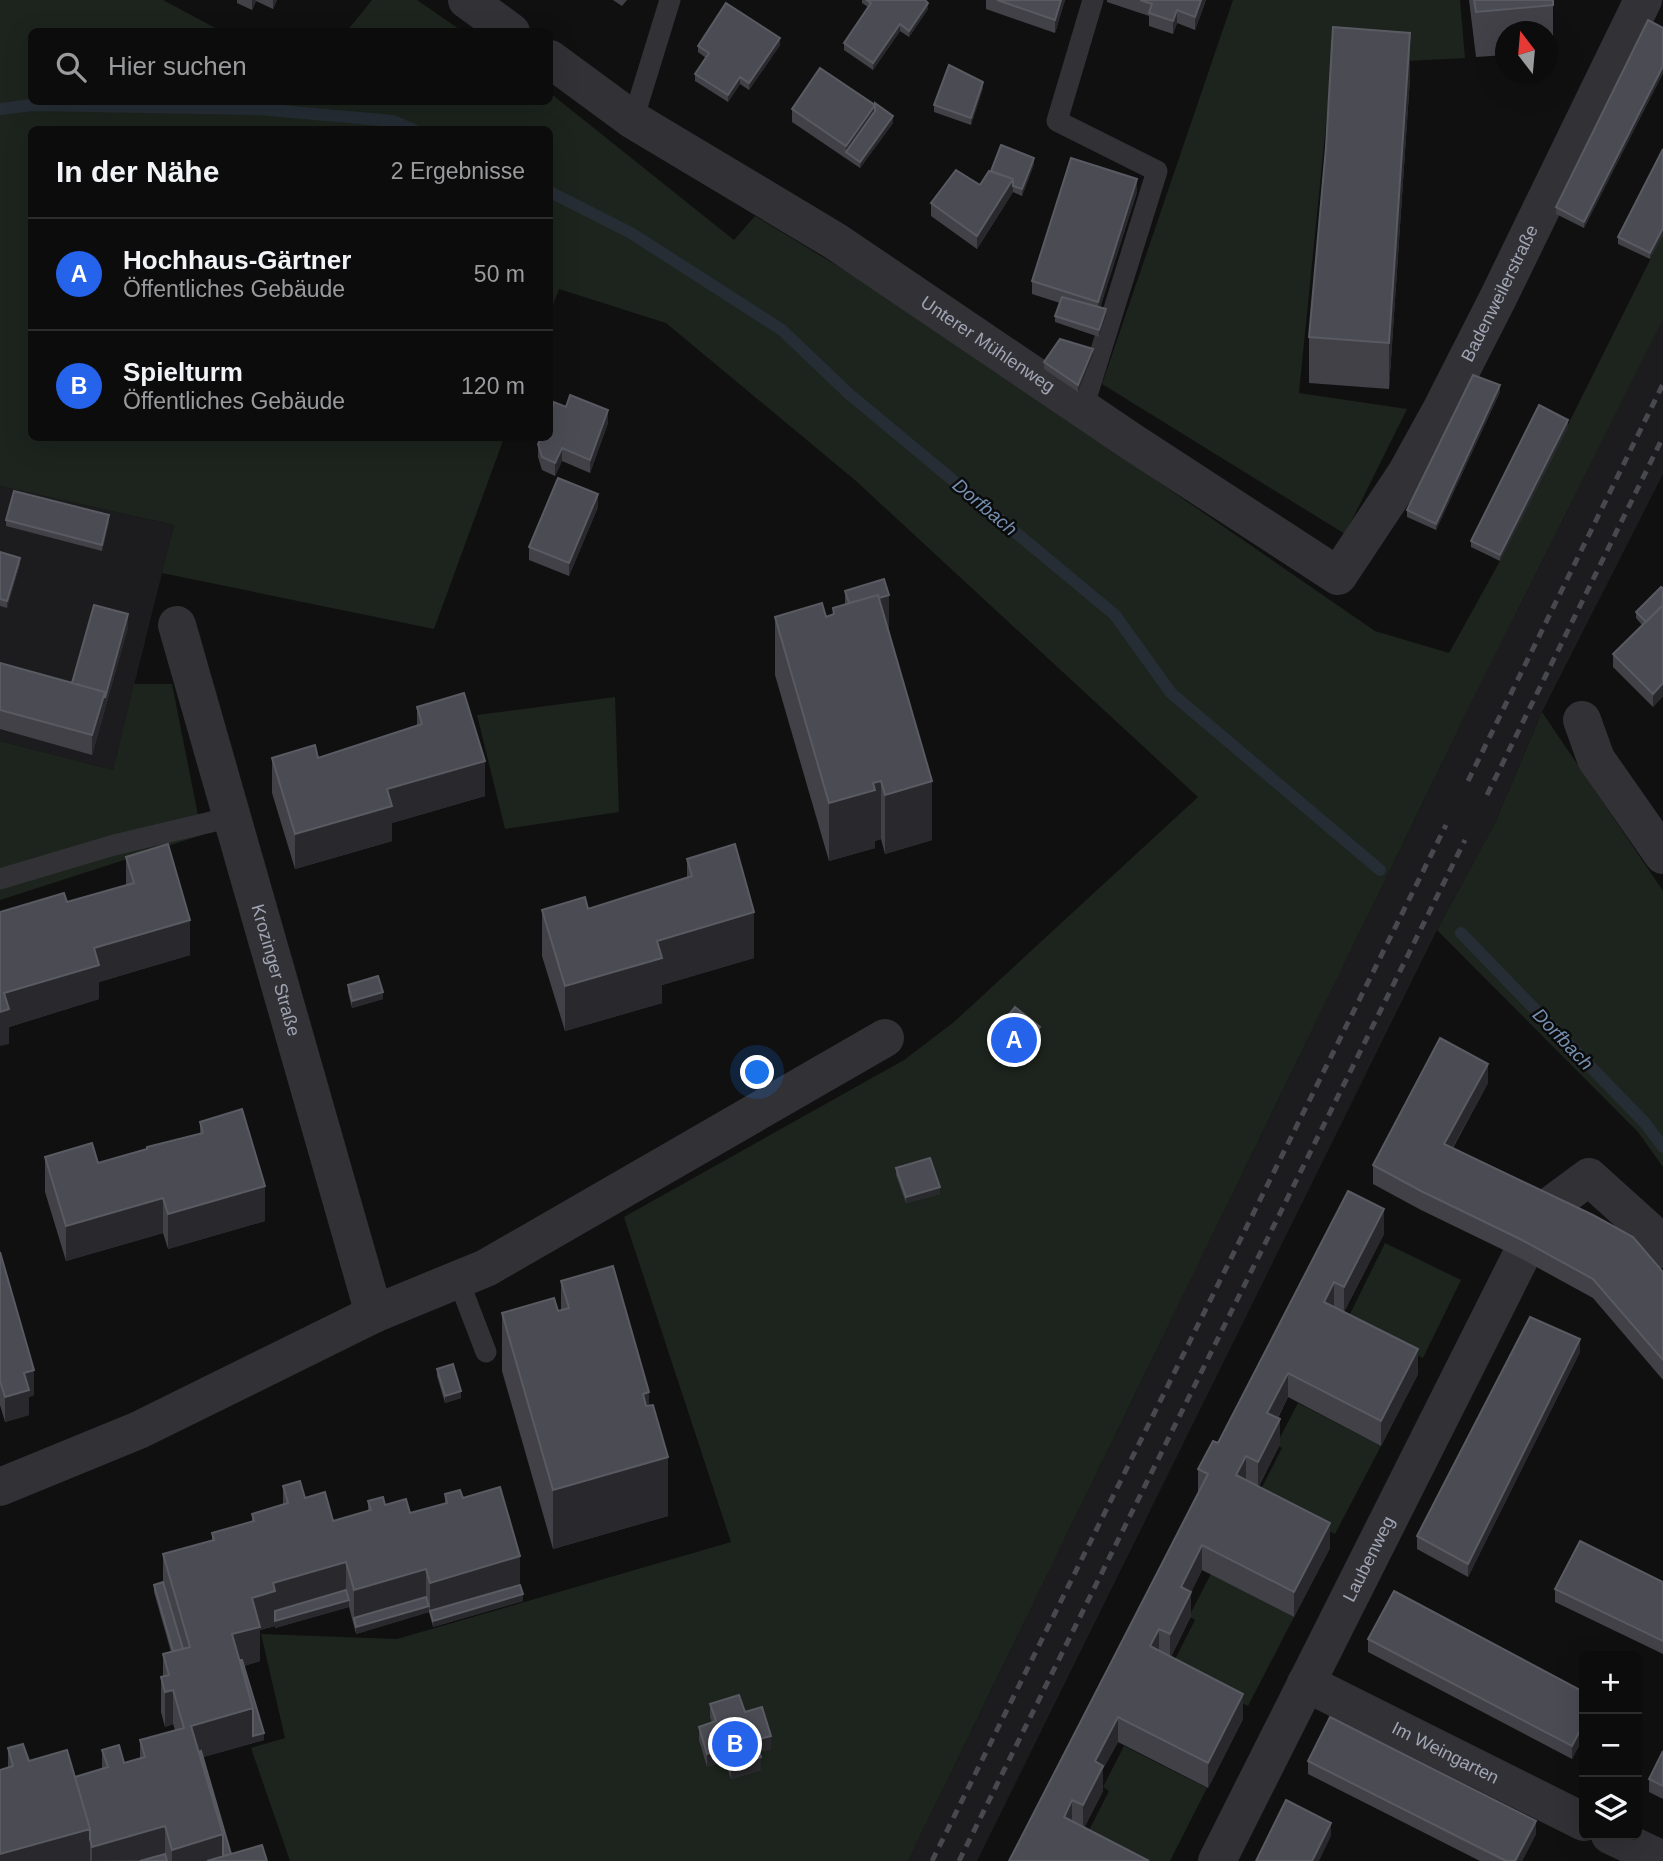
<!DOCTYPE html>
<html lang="de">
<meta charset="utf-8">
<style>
:root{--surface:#0c0c0d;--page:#151516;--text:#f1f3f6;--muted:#9a9b9d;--line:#2c2c2e;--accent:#2563eb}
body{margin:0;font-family:Arial,sans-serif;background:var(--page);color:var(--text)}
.controls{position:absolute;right:21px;bottom:21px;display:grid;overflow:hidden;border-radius:10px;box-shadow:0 7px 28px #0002}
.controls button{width:63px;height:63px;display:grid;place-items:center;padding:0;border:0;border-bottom:2px solid var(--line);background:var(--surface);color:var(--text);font:35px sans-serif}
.compass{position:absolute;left:1495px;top:21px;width:63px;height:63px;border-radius:50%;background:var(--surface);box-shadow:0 7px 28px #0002;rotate:344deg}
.you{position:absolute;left:758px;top:1073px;width:24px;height:24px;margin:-18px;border:5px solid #fff;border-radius:50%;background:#1a73e8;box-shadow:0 0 0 10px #1a73e833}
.badge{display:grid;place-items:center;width:46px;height:46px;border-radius:50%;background:var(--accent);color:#fff;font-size:23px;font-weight:700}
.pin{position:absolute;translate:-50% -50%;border:4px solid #fff;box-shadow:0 2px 7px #0006}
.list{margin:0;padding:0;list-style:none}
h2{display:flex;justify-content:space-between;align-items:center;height:91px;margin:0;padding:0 28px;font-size:30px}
h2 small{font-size:23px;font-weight:400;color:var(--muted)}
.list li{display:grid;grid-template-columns:46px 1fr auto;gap:21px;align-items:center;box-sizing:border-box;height:112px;padding:0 28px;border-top:2px solid var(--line)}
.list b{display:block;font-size:26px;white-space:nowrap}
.list p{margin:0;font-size:23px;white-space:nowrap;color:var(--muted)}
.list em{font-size:23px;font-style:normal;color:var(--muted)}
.icon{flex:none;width:38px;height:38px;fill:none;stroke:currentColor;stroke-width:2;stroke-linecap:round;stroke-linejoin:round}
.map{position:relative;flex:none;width:1663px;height:1861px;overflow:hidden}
.search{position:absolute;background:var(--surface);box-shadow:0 7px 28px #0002;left:28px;top:28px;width:525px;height:77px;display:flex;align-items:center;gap:18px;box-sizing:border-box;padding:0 24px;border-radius:10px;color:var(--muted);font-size:26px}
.panel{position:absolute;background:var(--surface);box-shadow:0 7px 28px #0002;left:28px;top:126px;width:525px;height:315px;border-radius:10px}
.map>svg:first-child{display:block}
.built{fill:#1c1c1e}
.green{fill:#1c241d}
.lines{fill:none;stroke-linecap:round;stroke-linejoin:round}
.stream{stroke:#262d35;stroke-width:12}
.lane{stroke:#313136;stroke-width:21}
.street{stroke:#313136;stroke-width:38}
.rail{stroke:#47494f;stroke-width:5;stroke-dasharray:9 7;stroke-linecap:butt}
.wall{fill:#414147}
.shaded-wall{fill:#29292d}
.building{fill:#4b4c53;stroke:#595a62;stroke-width:2}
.labels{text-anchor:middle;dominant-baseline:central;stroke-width:5;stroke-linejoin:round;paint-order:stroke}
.street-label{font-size:18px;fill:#a0a4b3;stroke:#0b0b0c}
.water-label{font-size:19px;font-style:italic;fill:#7590b0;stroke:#0b0b0c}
</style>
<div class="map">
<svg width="1663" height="1861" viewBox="0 0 1663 1861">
<rect width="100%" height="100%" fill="#101011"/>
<path class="built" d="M1663,320V474L1542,712L1495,823L1437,930L977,1861H908L1479,687Z
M0,486L174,525L113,770L0,741Z"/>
<path class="green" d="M0,0H163L221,31L32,32V102H550V93L734,240L755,216L899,303L1375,631L1449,653L1500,561L1663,234V320L1479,687L908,1861H290L251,1748L285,1738L261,1634L397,1639L731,1542L624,1217L904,1060L954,1022L1198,797L856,481L666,323L559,289L550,313V130H32V438H504L434,629L162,573L174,525L0,486Z
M372,0H417L462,31H347Z
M1233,0H1460L1465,58L1332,65L1299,393L1407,409L1345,534L1102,384Z
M134,684H172L202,835L0,900V741L113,770Z
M615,697L619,812L505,829L477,715Z
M1542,712L1663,891V1167L1638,1132L1437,930L1495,823Z
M1385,1243L1461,1280L1423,1358L1347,1320Z
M1298,1403L1381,1446L1335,1534L1258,1495L1282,1448L1276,1445Z
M1211,1574L1294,1617L1248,1706L1171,1667L1195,1620L1189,1616Z
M1124,1746L1207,1788L1170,1861H1130L1085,1838L1109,1791L1103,1787Z"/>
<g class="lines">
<path class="stream" d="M0,109L32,105L259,109L393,121L414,130
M550,192L631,233L782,330L848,393L1115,615L1171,693L1380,870
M1461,933L1645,1123L1663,1147"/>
<path class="lane" d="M633,120L670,0
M1083,408L1157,171L1057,121L1093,0
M0,879L114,845L232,817
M458,1279L486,1352"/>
<g class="street">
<path d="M467,0L511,32"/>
<path id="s1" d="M550,59L633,120L835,241L1132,442L1338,576L1407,472L1440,412L1498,298L1643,0"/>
<path id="s2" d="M177,625L374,1314"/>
<path d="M1582,720L1596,759L1663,855"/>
<path d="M1543,1211L1589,1177L1650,1232L1663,1249"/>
<path d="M0,1487L139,1430L374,1314L486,1268L885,1038"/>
<path id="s3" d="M1306,1683L1584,1822"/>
<path d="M1610,1835L1663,1860"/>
<path id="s4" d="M1217,1861L1520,1258"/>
</g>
<path class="rail" d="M1468,781L1663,384
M1487,795L1663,437
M932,1861L1446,825
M959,1861L1465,840"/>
</g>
<path class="wall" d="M237,0H277L273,9L256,1L252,10L237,3Z
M613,0H627L622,6Z
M862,0H925L928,9L909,37L900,31L873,70L844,50V43L868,7L862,3Z
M986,0H1065L1055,33L986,9Z
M1107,0H1206L1195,30L1177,23L1173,34L1149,26V16L1107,2Z
M1469,0H1553V50L1548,51V32H1506V55L1476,57Z
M1663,28V73L1584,228L1556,214V207Z
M780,45L749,90L740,84L728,102L695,81V74L706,58L698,52V46Z
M1410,78L1389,389L1309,383V337Z
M983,88L971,125L934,112V105Z
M792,109L893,123L860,168L792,122Z
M1663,149V235L1650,259L1618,244V237Z
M1034,164L1022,196L1013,192L977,249L931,216V203L980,185L991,172Z
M1137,192L1100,307L1106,316L1099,337L1055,322V316L1060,303L1032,294V281Z
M1093,356L1078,392L1044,369V362Z
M1500,392L1436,530L1407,517V510Z
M566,407L608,423L590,473L562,461L555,476L542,470L538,457V444Z
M1568,427L1500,561L1471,547V541Z
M598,507L569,576L529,560V547Z
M6,520L109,522L102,551L6,526Z
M0,552L20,564L7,608L0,606Z
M1663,588V696L1653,707L1613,667V654L1642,625L1636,618V612Z
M845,591L889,630L932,840L885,854L881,839L875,841V848L829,861L775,675V617H826L833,615V608L845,604Z
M128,627L92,755L0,729V663L72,683Z
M417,707L485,796L392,823V841L295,869L272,793V758H318L417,726Z
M126,857L190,955L99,982V999L9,1027V1044L0,912L67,902L126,885Z
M687,859L754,958L662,985V1003L565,1031L542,956V910L588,909L687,878Z
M348,985L383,999L352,1008L348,992Z
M1040,1033L1014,1065L989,1046V1039Z
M1488,1083L1453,1148L1663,1272V1380L1593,1298L1520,1258L1421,1210L1373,1184V1165Z
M200,1122L265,1221L168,1249L163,1233L66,1261L45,1192V1157L98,1163L200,1134Z
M896,1168L940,1194L906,1203L896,1175Z
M1348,1191L1384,1234L1344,1312L1418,1374L1381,1446L1288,1397L1278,1418L1280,1444L1259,1486L1330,1548L1294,1617L1202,1570L1191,1592V1616L1171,1657L1243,1719L1208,1788L1118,1742L1103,1769V1791L1084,1828L1009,1861L1198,1494V1469L1218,1443Z
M0,1252L34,1395L29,1397V1415L5,1422L0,1405Z
M561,1281L649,1406L668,1516L553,1549L502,1371V1313L561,1311Z
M1580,1352L1468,1577L1417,1549V1536Z
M437,1369L461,1398L445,1403L437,1376Z
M283,1486L305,1498L333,1521L368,1511V1501L385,1505L410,1513L445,1503V1494L463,1498L520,1585L523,1601L433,1627L429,1612L356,1634L349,1607L275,1628V1626L260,1630V1661L244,1666L264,1740L203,1757L231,1854L267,1861H0L8,1767V1748L29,1761L75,1777L102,1769V1750L124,1763L140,1758V1740L175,1730L173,1724L165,1727L161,1712V1677H163V1654L171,1652L154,1592V1585L163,1582V1554L212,1540V1533L252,1521V1514L283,1505Z
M1663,1582V1654L1555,1602V1589Z
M1368,1639L1584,1692V1736L1572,1759L1368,1652Z
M710,1704L745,1712L771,1749L759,1752L761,1770L731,1779L725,1761L707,1767L699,1740V1727L712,1723L710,1717Z
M1663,1751V1799L1649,1792V1779Z
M1308,1761L1536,1834L1522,1861H1480L1308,1774Z"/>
<path class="shaded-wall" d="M252,0H256L252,10Z
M273,0H277L273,9Z
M1061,0H1065L1055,33V20Z
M1201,0H1206L1195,30V17Z
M928,3V9L909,37V31Z
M1177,10V23L1173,34V21Z
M900,24V31L873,70V63Z
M1410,33V78L1389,389V343Z
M780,38V45L749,90V83Z
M1663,66V73L1584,228V222Z
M740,77V84L728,102V95Z
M983,82V88L971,125V118Z
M875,105V118L846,152V159V146Z
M893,116V123L860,168V162Z
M1034,158V164L1022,196V189Z
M1013,179V192L977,249V236Z
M1137,179V192L1098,315V302Z
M1663,228V235L1650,259V253Z
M1106,309V316L1099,337V330Z
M1093,349V356L1078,392V385Z
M1500,385V392L1436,530V524Z
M608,410V423L590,473V460Z
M1568,420V427L1500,561V555Z
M562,448V461L555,476V463Z
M598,494V507L569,576V563Z
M109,515V522L102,551V545Z
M20,558V564L7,608V601Z
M889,595V630L850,642V607Z
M128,614V627L92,755V735Z
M1663,683V696L1653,707V694Z
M485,761V796L392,823V841L295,869V834L387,789Z
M881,781V839L875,841V848L829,861V803L873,783Z
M932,781V840L885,854V795Z
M754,912V958L662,985V1003L565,1031V986L657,941Z
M190,920V955L99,982V999L9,1027V1044L0,1046V1012L4,993L94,948Z
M383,992V999L352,1008V1001Z
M1040,1027V1033L1014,1065V1059Z
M1488,1064V1083L1444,1163V1144Z
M265,1186V1221L168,1249V1214Z
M940,1187V1194L906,1203V1197Z
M163,1198V1233L66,1261V1226Z
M1384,1209V1234L1344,1312V1287Z
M1334,1282V1307L1324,1302Z
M1580,1339V1352L1468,1577V1564Z
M1418,1349V1374L1381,1446V1421Z
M34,1370V1395L29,1397V1415L5,1422V1397L24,1373Z
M1288,1373V1397L1267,1438V1413Z
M461,1391V1398L445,1403V1396Z
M649,1392V1450L643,1394Z
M1280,1419V1444L1258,1487V1462Z
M1246,1456V1481L1236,1475Z
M668,1457V1516L553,1549V1490Z
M1330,1523V1548L1294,1617V1592Z
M1202,1545V1570L1191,1592V1616L1170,1659V1634L1181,1587Z
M520,1556V1591L430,1611V1618V1583Z
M346,1562V1597L275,1617V1626L260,1630V1661L234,1669L232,1634L252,1598L273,1583Z
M426,1569V1604L354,1618V1625V1590Z
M523,1594V1601L433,1627V1621Z
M349,1600V1607L275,1628V1621Z
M429,1606V1612L356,1634V1627Z
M1159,1629V1654L1150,1646Z
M173,1690V1724L165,1727V1692Z
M1243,1694V1719L1208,1788V1763Z
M253,1708L264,1733V1740L193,1760L191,1726Z
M1118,1717V1742L1103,1769V1791L1083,1830V1805L1095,1761Z
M1584,1723V1736L1572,1759V1746Z
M771,1736V1749L755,1753V1740Z
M725,1748V1761L707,1767V1754Z
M761,1757V1770L731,1779V1766Z
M1072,1800V1825L1064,1817Z
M1536,1821V1834L1522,1861H1515Z
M1331,1823V1836L1319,1861H1312Z
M165,1826V1860L92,1861V1847Z
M90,1829V1861H0V1854Z
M223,1834V1861H172V1850Z"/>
<path class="building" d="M867,0H925L928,3L909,31L900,24L873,63L844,43L871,3Z
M997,0H1061L1055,20Z
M1140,0H1201L1195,17L1177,10L1173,21L1149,13L1152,4Z
M1474,0H1553V5L1476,12Z
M726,3L780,38L749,83L740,77L728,95L695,74L709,53L698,46Z
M1648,20L1663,28V66L1584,222L1556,207Z
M1333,27L1410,33L1389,343L1309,337L1326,147Z
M949,65L983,82L971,118L934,105Z
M820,68L875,105L846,146L792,109Z
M875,103L893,116L860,162L846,152L875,111Z
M1001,145L1034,158L1022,189L1013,186V179L991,171Z
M1663,149V228L1650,253L1618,237Z
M1071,158L1137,179L1098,302L1032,281Z
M956,170L980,185L989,171L1013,179L977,236L931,203Z
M1062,297L1106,309L1099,330L1055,316Z
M1060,339L1093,349L1078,385L1044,362Z
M1473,375L1500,385L1436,524L1407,510Z
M570,395L608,410L590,460L562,448L555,463L542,457L538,444L541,438H550V415L554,402L566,407Z
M1539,405L1568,420L1500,555L1471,541Z
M558,478L598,494L569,563L529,547Z
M14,491L109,515L102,545L6,520Z
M0,552L20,558L7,601L0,599Z
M884,579L889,595L879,598L878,595L849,603L845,591Z
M1661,587L1663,588V605L1646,622L1636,612Z
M878,595L932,781L885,795L881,781L873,783L875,790L829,803L775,617L822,603L826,617L834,614L833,608Z
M94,605L128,614L105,698V692L72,683Z
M1663,605V683L1653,694L1613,654Z
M0,663L105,692L92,735L0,710Z
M464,693L485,761L387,789L392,806L295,834L272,758L315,745L318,758L422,724L417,707Z
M168,844L190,920L94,948L99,965L4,993L9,1009L0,1012V912L64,893L67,902L134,883L126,857Z
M735,844L754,912L657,941L662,958L565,986L542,910L585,897L588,909L692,876L687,859Z
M378,976L383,992L352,1001L348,985Z
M1015,1007L1040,1027L1014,1059L989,1039Z
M1440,1038L1488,1064L1444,1144L1593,1215L1633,1237L1663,1272V1360L1593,1279L1520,1239L1421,1191L1373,1165Z
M242,1109L265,1186L168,1214L163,1198L66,1226L45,1157L92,1143L98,1163L147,1149V1147L203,1133L200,1122Z
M930,1158L940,1187L906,1197L896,1168Z
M1348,1191L1384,1209L1344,1287L1334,1282L1324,1302L1418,1349L1381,1421L1288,1373L1267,1413L1280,1419L1258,1462L1246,1456L1236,1475L1330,1523L1294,1592L1202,1545L1181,1587L1191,1592L1170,1634L1159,1629L1150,1646L1243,1694L1208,1763L1118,1717L1095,1761L1103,1766L1083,1805L1072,1800L1064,1817L1149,1861H1009L1208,1474L1198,1469L1213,1441L1218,1443Z
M0,1252L34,1370L24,1373L29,1390L5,1397L0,1381Z
M613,1266L649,1392L643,1394L646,1406L653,1405L668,1457L553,1490L502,1313L554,1298L558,1311L569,1308L561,1281Z
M1530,1317L1580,1339L1468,1564L1417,1536Z
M453,1364L461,1391L445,1396L437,1369Z
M300,1481L305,1498L325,1492L333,1521L371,1510L368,1501L383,1497L385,1505L406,1499L410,1513L447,1503L445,1494L460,1490L463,1498L500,1487L520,1556L430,1583L426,1569L354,1590L346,1562L273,1583L275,1591L252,1598L260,1627L232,1634L253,1708L191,1726L223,1834L172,1850L165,1826L92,1847L90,1839V1829L75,1777L108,1767L102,1750L119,1745L124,1763L145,1757L140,1740L184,1728L173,1690L165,1692L161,1677L169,1675L163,1654L190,1647L163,1554L214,1540L212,1533L254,1521L252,1514L288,1503L283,1486Z
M1580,1541L1663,1582V1641L1555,1589Z
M163,1582L183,1649L173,1651L154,1585Z
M520,1585L523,1594L433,1621L430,1611Z
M346,1590L349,1600L275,1621V1611Z
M1394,1591L1584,1692V1723L1572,1746L1368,1639Z
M426,1597L429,1606L356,1627L354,1618Z
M240,1660H242L264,1733L253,1736V1708Z
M739,1695L745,1712L762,1707L771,1736L755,1740L761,1757L731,1766L725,1748L707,1754L699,1727L716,1721L710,1704Z
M1330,1717L1536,1821L1515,1861H1506L1308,1761Z
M23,1744L29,1761L67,1750L90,1829L0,1854V1770L13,1766L8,1748Z
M201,1751L231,1854L223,1856V1834L199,1752Z
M1663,1751V1786L1649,1779Z
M1286,1800L1331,1823L1312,1861H1256Z
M262,1845L267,1861H207Z
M165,1854L167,1861H140Z"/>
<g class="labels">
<g class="street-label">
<text stroke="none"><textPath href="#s1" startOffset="1269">Badenweilerstraße</textPath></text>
<text stroke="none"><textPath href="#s1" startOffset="523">Unterer Mühlenweg</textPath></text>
<text stroke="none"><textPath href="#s2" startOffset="359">Krozinger Straße</textPath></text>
<text stroke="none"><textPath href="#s4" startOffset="338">Laubenweg</textPath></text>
<text stroke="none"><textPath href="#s3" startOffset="156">Im Weingarten</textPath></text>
</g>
<g class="water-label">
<text transform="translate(985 507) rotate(40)">Dorfbach</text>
<text transform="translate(1563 1039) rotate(46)">Dorfbach</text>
</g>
</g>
</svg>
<div class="controls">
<button>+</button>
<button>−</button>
<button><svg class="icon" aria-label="layers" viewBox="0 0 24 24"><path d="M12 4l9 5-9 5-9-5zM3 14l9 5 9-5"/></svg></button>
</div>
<svg class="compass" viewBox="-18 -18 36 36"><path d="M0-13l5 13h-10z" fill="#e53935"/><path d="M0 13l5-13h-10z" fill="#9a9b9d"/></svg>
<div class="you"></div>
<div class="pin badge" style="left:1014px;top:1040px">A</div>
<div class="pin badge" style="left:735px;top:1744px">B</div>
<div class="search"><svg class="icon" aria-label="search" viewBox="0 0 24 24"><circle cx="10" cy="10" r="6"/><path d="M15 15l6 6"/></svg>Hier suchen</div>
<section class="panel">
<h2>In der Nähe<small>2 Ergebnisse</small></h2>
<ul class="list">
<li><span class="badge">A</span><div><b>Hochhaus-Gärtner</b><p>Öffentliches Gebäude</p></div><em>50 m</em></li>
<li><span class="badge">B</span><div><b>Spielturm</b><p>Öffentliches Gebäude</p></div><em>120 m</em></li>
</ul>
</section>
</div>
